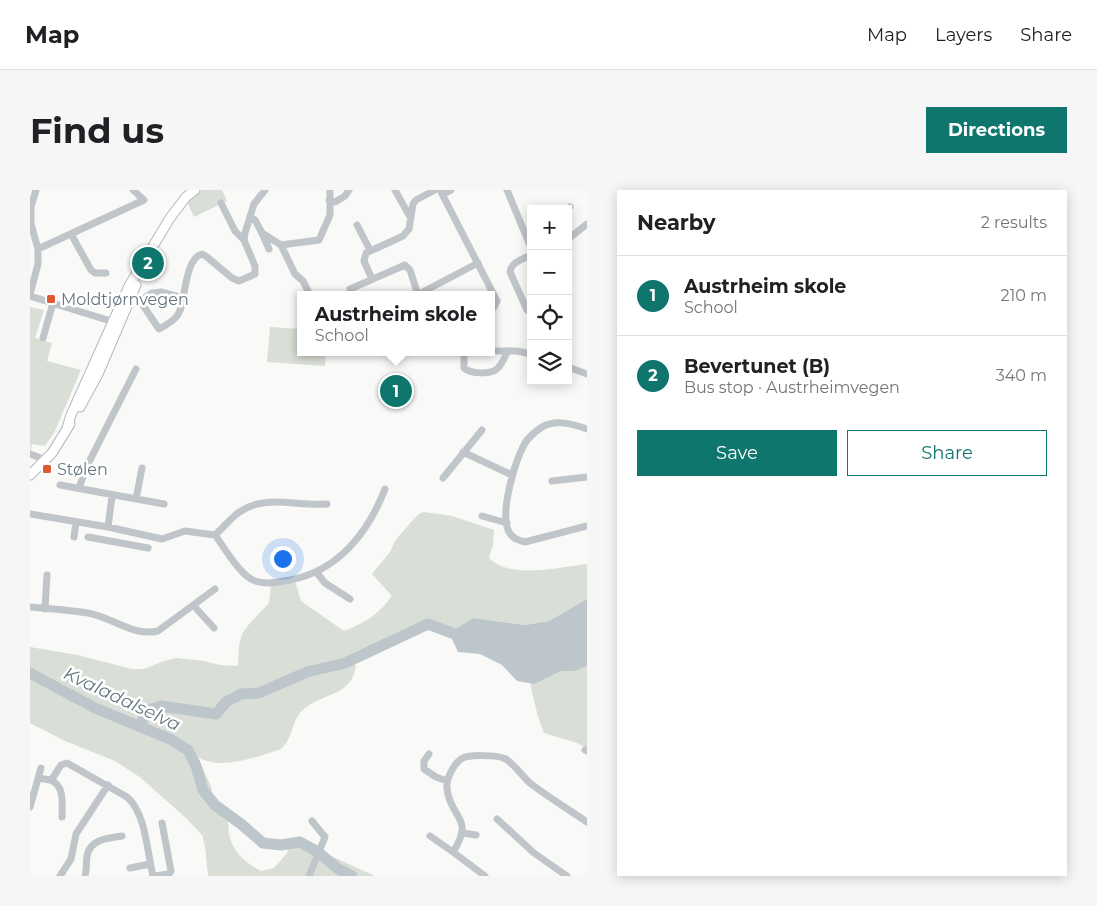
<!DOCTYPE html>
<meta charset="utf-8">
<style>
:root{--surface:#fff;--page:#f6f6f6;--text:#202124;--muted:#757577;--line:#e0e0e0;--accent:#0f766e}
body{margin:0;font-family:Montserrat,sans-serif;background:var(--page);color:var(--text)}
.controls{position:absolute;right:15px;top:15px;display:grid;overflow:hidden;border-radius:0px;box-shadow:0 2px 12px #0003}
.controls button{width:45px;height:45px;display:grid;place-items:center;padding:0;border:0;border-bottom:1px solid var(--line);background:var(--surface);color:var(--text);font:25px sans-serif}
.you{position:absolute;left:252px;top:368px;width:18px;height:18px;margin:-12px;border:4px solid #fff;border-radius:50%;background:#1a73e8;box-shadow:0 0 0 8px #1a73e833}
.badge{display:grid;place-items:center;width:32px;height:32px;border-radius:50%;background:var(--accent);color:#fff;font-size:16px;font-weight:700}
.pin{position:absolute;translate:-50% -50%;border:2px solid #fff;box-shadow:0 1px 5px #0006}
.popup{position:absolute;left:267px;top:101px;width:198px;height:65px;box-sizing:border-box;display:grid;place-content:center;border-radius:0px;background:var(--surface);filter:drop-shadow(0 1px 4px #0005);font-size:16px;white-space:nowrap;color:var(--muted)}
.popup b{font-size:19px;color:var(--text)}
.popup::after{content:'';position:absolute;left:50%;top:100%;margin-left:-10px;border:10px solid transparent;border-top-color:var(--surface)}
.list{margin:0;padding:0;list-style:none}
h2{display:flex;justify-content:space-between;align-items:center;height:65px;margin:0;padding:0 20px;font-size:21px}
h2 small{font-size:16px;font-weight:400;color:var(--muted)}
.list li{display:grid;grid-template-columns:32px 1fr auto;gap:15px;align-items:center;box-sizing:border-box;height:80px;padding:0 20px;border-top:1px solid var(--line)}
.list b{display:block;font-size:19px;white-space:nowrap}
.list p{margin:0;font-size:16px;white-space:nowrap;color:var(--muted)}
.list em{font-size:16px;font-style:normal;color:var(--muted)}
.actions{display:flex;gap:10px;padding:15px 20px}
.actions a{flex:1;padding:11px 0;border:1px solid var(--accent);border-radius:0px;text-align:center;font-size:18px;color:var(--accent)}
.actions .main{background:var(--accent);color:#fff}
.icon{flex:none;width:28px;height:28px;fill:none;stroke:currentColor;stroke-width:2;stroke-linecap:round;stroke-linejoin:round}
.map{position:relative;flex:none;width:557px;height:686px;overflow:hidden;border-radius:0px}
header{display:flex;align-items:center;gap:30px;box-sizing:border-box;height:70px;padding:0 25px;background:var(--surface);border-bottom:1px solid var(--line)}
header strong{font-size:24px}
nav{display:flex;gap:28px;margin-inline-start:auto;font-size:18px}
.intro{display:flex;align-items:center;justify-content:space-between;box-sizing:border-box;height:120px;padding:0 30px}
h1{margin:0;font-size:35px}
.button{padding:12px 22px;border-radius:0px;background:var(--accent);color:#fff;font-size:18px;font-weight:700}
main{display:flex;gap:30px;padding:0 30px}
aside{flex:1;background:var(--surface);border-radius:0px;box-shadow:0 2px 12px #0003}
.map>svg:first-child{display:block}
.green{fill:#d9ded6}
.water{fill:#bcc6cb}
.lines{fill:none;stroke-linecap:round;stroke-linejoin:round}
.river{stroke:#bcc6cb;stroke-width:11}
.major-casing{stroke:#b4b9bd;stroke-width:11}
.minor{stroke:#c0c5c9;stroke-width:7}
.major{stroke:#fff;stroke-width:9}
.poi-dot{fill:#dd5932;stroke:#fff;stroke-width:2}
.labels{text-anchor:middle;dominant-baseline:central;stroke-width:5;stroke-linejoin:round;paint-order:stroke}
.poi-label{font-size:16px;fill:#657581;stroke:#fff;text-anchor:start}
.water-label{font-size:18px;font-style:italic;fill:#657a82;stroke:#fff}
</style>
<header>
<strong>Map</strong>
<nav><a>Map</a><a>Layers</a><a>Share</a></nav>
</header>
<div class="intro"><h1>Find us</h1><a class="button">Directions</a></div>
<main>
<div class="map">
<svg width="557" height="686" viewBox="0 0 557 686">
<rect width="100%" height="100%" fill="#f9f9f7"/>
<path class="green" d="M157,0H192L197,11L164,27L155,7Z
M0,117L14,120L5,148L22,153L17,171L51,180L24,243L15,256L2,254L0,264Z
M240,137L271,139V162H296L295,176L237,172Z
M394,322L422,326L464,340L463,354L459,368C481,390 529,377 557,374V409L519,431L495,435L443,428L422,441V443L398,434L321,470L326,476C321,507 294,502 274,519C261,529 264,548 251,559C227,567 190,581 168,567L182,599L181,602C182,610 185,617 189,624C192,627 196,629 198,632C199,636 198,641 199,644C203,663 216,673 231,681L244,678L257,663L261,653L270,652L345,686H178L175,656L172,645L156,628L111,588L85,571L35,551L0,533V457L47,465L102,479H114L134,471L146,468L174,471L190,475L208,476L209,455L212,444L220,433L239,413L241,395L265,391L271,411L314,441C337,432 346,426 362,406L342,384L360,362L365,351L381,332L389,324Z
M557,476V558L547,553L514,543L508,527L500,493L505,494L531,481H546Z"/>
<path class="water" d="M557,409V476L546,481H531L505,494L487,491L472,475L450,464L428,462L422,449V441L443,428L495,435L519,431Z"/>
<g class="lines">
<path class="river" d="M0,483L65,518L140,549L158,560L166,576L173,600L185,615L211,634L233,653L251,655L270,652L288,662L307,678L322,686
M110,537L116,521L131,516L186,524L196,512L211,504L229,503L277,482L315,473L398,434L422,443"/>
<g class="major-casing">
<path id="major" d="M50,217L68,184L106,95
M37,238L41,225L99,96L140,28L156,7L165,0
M0,285L22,263L40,234"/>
</g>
<path class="minor" d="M365,0L379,25H381
M410,0L467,111L464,117L461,119
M477,0L501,58
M413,4L421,0
M299,10L305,12L315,6L319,0
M191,13L205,41L214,50
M538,19L540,17
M220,27L225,30L232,43L251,55L289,50L300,25V0
M327,35L340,60
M232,43L239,59
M41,44L61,80L65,83H76
M538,49L557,34
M251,55L265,84L273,91L279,103
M8,59L114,10L103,0
M342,89L334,71L336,63L373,46L379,39L383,14L386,10L405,0
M320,99L375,75L380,80L388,105
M131,102L153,108C151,126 144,131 129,139L112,114L114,108L122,103Z
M0,104L8,74V59L1,34V17L6,0
M387,105L448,73
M0,106L87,133
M153,108C156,95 158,68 172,64L177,67L202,88L209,91L225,84V76L214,50L215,43L224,14L235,0
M497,120L480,82C481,72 493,69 501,65
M13,148L23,113
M461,161H487L501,164
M434,162V178C440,184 462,185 468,178C472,174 475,166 478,161
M538,177L557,184
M557,239C543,234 526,229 512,237C506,241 499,247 495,253C485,271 469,323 479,342C483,349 488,350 495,352L557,336
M433,262L482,285
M0,264L16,270
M413,288L452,240
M522,291L557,287
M30,295L134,314
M49,298L57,276L106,179
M106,309L112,278
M0,324L78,337L132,349L155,341L185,345
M452,326L477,333
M78,337L82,306
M185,345C194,357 211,387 225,391C236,395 248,392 260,390C308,381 338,343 355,299
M185,345C193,338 200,329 208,323C235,303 267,317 297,314
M44,347L46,332
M58,347L118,358
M287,383L295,393L320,409
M164,416L184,438
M0,417C19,419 39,420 58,423C82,427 103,447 128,441L185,399
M15,419L17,385
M555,560L557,561
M399,564L394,571V579L406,587L417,591
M9,588L20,590L22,589L31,575L37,573L97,607C116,623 117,662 123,686
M20,590C35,595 32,614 32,627
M0,617L11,578
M467,629L504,663L537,686
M433,643L446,645
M400,646L423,662
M100,678L120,674
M30,686L41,669L46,644L78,595
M55,686C57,679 56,673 57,666C60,649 78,648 92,646
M124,686L139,684L141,681L132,633
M279,686L295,647L282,631
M455,686L423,662C445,627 421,630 417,599C416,589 423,575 431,569C438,564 468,565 476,569C485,575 492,586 500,593C518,607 538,619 557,632"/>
<use href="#major" class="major"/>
</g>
<g class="poi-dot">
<rect x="16" y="104" width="10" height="10" rx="2.5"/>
<rect x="12" y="274" width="10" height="10" rx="2.5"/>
</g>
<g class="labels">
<g class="poi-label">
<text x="31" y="109">Moldtjørnvegen</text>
<text x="27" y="279">Stølen</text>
</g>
<g class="water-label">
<text transform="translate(92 509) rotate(25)">Kvaladalselva</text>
</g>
</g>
</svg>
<div class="controls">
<button>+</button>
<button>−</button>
<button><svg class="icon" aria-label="locate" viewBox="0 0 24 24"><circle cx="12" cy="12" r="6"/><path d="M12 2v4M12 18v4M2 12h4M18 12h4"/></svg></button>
<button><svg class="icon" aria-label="layers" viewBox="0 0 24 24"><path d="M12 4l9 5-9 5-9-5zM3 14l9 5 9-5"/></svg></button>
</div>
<div class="you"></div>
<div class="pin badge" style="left:366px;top:201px">1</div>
<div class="popup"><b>Austrheim skole</b>School</div>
<div class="pin badge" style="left:118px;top:73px">2</div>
</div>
<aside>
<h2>Nearby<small>2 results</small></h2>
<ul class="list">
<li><span class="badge">1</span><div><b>Austrheim skole</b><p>School</p></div><em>210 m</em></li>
<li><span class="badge">2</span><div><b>Bevertunet (B)</b><p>Bus stop · Austrheimvegen</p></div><em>340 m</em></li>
</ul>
<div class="actions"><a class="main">Save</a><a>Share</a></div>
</aside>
</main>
